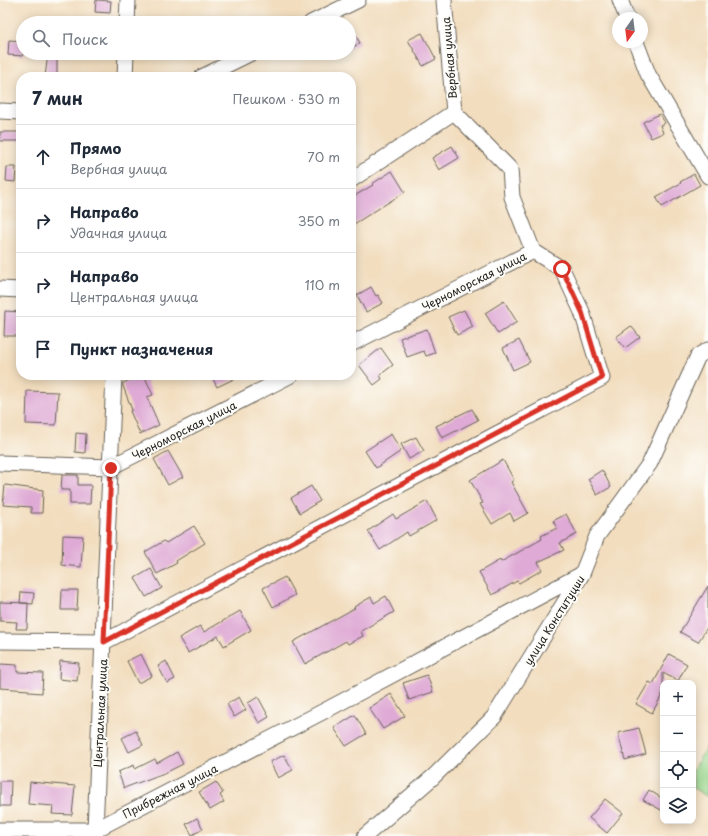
<!DOCTYPE html>
<html lang="ru">
<meta charset="utf-8">
<style>
:root{--surface:#fff;--page:#f6f6f7;--text:#1f2937;--muted:#747a83;--line:#e0e1e3}
body{margin:0;font-family:"Playpen Sans",sans-serif;background:var(--page);color:var(--text)}
.controls{position:absolute;right:12px;bottom:12px;display:grid;overflow:hidden;border-radius:8px;box-shadow:0 2px 10px #0003}
.controls button{width:36px;height:36px;display:grid;place-items:center;padding:0;border:0;border-bottom:1px solid var(--line);background:var(--surface);color:var(--text);font:20px sans-serif}
.compass{position:absolute;left:612px;top:12px;width:36px;height:36px;border-radius:50%;background:var(--surface);box-shadow:0 2px 10px #0003;rotate:194deg}
.stop{position:absolute;width:12px;height:12px;margin:-9px;border:3px solid #d93025;border-radius:50%;background:#fff}
.stop.end{background:#d93025;border-color:#fff;box-shadow:0 1px 4px #0008}
.list{margin:0;padding:0;list-style:none}
h2{display:flex;justify-content:space-between;align-items:center;height:52px;margin:0;padding:0 16px;font-size:17px}
h2 small{font-size:13px;font-weight:400;color:var(--muted)}
.list li{display:grid;grid-template-columns:26px 1fr auto;gap:12px;align-items:center;box-sizing:border-box;height:64px;padding:0 16px;border-top:1px solid var(--line)}
.list b{display:block;font-size:15px;white-space:nowrap}
.list p{margin:0;font-size:13px;white-space:nowrap;color:var(--muted)}
.list em{font-size:13px;font-style:normal;color:var(--muted)}
.icon{flex:none;width:22px;height:22px;fill:none;stroke:currentColor;stroke-width:2;stroke-linecap:round;stroke-linejoin:round}
.map{position:relative;flex:none;width:708px;height:836px;overflow:hidden}
.search{position:absolute;background:var(--surface);box-shadow:0 2px 10px #0003;left:16px;top:16px;width:340px;height:44px;display:flex;align-items:center;gap:10px;box-sizing:border-box;padding:0 14px;border-radius:22px;color:var(--muted);font-size:15px}
.panel{position:absolute;background:var(--surface);box-shadow:0 2px 10px #0003;left:16px;top:72px;width:340px;height:308px;border-radius:16px}
.map>svg:first-child{display:block}
.green{fill:#98d58a;stroke:#5a7853}
.building{fill:#dfaad6}
.lines{fill:none;stroke-linecap:round;stroke-linejoin:round}
.minor-casing{stroke:#676055;stroke-width:17}
.minor{stroke:#fff;stroke-width:15}
.route{stroke:#d93025;stroke-width:5}
.labels{text-anchor:middle;dominant-baseline:central;stroke-width:4;stroke-linejoin:round;paint-order:stroke}
.street-label{font-size:11px;fill:#1c1c1c;stroke:#fdfcf7}
</style>
<div class="map">
<svg width="708" height="836" viewBox="0 0 708 836">
<rect width="100%" height="100%" fill="#fdfcf7"/>
<filter id="ink" filterUnits="userSpaceOnUse"><feTurbulence type="fractalNoise" baseFrequency=".025" numOctaves="2"/><feDisplacementMap in="SourceGraphic" scale="8" xChannelSelector="R" yChannelSelector="G"/><feConvolveMatrix kernelMatrix="1 2 1 2 8 2 1 2 1" color-interpolation-filters="sRGB"/></filter>
<filter id="wash" filterUnits="userSpaceOnUse"><feTurbulence type="fractalNoise" baseFrequency=".012" numOctaves="4" result="noise"/><feDisplacementMap in="SourceGraphic" scale="16" xChannelSelector="R" yChannelSelector="G"/><feGaussianBlur stdDeviation="0.9" result="paint"/><feColorMatrix in="noise" values="0 0 0 0 0 0 0 0 0 0 0 0 0 0 0 0 0 1.4 0 .05"/><feComposite in="paint" operator="in"/></filter>
<g filter="url(#wash)">
<rect width="100%" height="100%" fill="#f2ddbe"/>
<path class="green" d="M708,745V797L693,788V769Z"/>
<g id="blocks">
<path class="building" d="M96,0L111,1L110,13L95,12Z
M349,24L360,43L349,49Z
M422,33L436,59L423,66L408,40Z
M9,40L23,41V56L8,55Z
M48,53H57V77H45Z
M660,114L665,123L660,125L663,133L651,138L643,122Z
M0,132H21V141H0Z
M452,146L459,158L439,170L432,158Z
M7,167H16L15,182L6,181Z
M392,171L405,192L354,224L351,218V198L373,185L372,184Z
M694,174L700,185L662,207L656,197L681,183L680,182Z
M371,287L376,296L378,295L383,303L366,312L357,295Z
M504,301L517,322L498,334L485,313Z
M464,310L473,327L457,335L448,317Z
M5,311L21,312V336H4Z
M631,326L640,337L625,348L616,337Z
M427,329L435,353L426,356L424,351L407,357L400,338Z
M519,340L530,362L513,370L503,348Z
M381,348L393,365L380,375L382,379L374,385L359,365Z
M142,375H144L153,395L147,397L159,425L140,434L130,411L132,410L123,386V383Z
M211,375H242L217,387Z
M27,391L58,392L56,425L26,424Z
M472,409L478,420L442,438L436,426Z
M76,433L86,434L85,453L75,452Z
M391,434L401,451L376,468L365,451Z
M416,437L424,451L409,459L401,444Z
M168,451L183,477L168,485L154,459Z
M503,460L514,480L511,482L528,513L514,521L510,513L492,524L480,504L483,503L470,480Z
M602,470L611,487L597,495L588,479Z
M62,475H78V485H91L90,504H70V490H61Z
M5,485L43,490L42,513H31V507L3,505Z
M311,486L320,501L300,513L291,498Z
M427,501L437,520L409,536L407,532L380,550L368,531L393,514L396,519Z
M566,514L577,534L560,543L564,550L538,562L542,570L519,583L517,581L492,595L479,572L500,560L501,562L542,539L541,536L557,528L553,521Z
M194,526L205,543L176,561L177,563L157,574L145,552L164,541L166,543Z
M63,535L83,536L81,567L62,565Z
M151,569L162,588L146,597L135,578Z
M285,577L295,595L273,607L263,588Z
M708,586V626L698,642L680,632Z
M62,590H78L77,610H61Z
M21,592L34,593L33,604L20,603Z
M386,596L394,612L361,631L363,636L348,644L346,641L305,664L293,642L355,608L354,607L371,597L374,603Z
M0,602L28,603L27,629H16L17,622L0,621Z
M240,611L251,630L224,646L218,636L188,653L179,638L200,626L204,632Z
M141,654L152,676L138,683L127,661Z
M669,654L687,664L678,681L663,673V693L652,713L636,704L649,682L653,684Z
M60,661L79,663L77,681L59,679Z
M166,661L175,679L167,683L158,666Z
M0,664L17,665V672L43,673L42,693L29,692V690L0,688Z
M427,675L433,692L409,700L403,683Z
M391,694L405,716L383,729L369,708Z
M239,697L246,710L234,717L227,704Z
M258,697L269,717L259,723L248,703Z
M355,715L366,734L346,746L334,728Z
M639,728L646,754L625,760L618,733Z
M136,731L143,745L129,752L122,738Z
M177,752L183,764L167,772L124,788L118,772L134,765L135,769L155,759L157,763Z
M284,755L293,770L278,778L270,762Z
M0,781H11L10,806H0Z
M30,782L75,786L72,815L52,814L53,806L28,804Z
M216,782L223,793L220,795L224,802L210,810L199,792Z
M649,790L663,799V811L643,800Z
M605,799L623,813L607,833L589,818Z
M197,818L203,829L192,835L186,824Z"/>
</g>
</g>
<g filter="url(#ink)">
<use href="#blocks" fill-opacity="0" stroke="#676055" stroke-width="1"/>
<g class="lines">
<g class="minor-casing">
<path id="minor" d="M620,0L627,18
M127,23L128,0
M311,23L358,0
M636,42L648,74L708,176
M125,77L126,53
M202,77L251,53
M0,111L21,112
M351,180L454,112
M0,289L21,290
M351,344L533,251
M0,463L111,467L291,375
M0,641L104,642L602,378L582,312L562,269L533,251L512,197L510,169L454,112L444,0
M0,830H95L330,708L582,574
M96,836L95,830L114,375
M365,836L433,777L494,717L582,574L597,536L650,463L698,356L708,350"/>
</g>
<use href="#minor" class="minor"/>
</g>
</g>
<g class="lines" filter="url(#ink)">
<path class="route" d="M111,468L104,642L602,378L582,312L562,269"/>
</g>
<g class="labels">
<g class="street-label">
<text transform="translate(449 58) rotate(-95)">Вербная улица</text>
<text transform="translate(474 281) rotate(-27)">Черноморская улица</text>
<text transform="translate(184 430) rotate(-27)">Черноморская улица</text>
<text transform="translate(554 620) rotate(-58)">улица Конституции</text>
<text transform="translate(100 713) rotate(-87)">Центральная улица</text>
<text transform="translate(170 791) rotate(-27)">Прибрежная улица</text>
</g>
</g>
</svg>
<div class="controls">
<button>+</button>
<button>−</button>
<button><svg class="icon" aria-label="locate" viewBox="0 0 24 24"><circle cx="12" cy="12" r="6"/><path d="M12 2v4M12 18v4M2 12h4M18 12h4"/></svg></button>
<button><svg class="icon" aria-label="layers" viewBox="0 0 24 24"><path d="M12 4l9 5-9 5-9-5zM3 14l9 5 9-5"/></svg></button>
</div>
<svg class="compass" viewBox="-18 -18 36 36"><path d="M0-13l5 13h-10z" fill="#e53935"/><path d="M0 13l5-13h-10z" fill="#747a83"/></svg>
<div class="stop" style="left:562px;top:269px"></div>
<div class="stop end" style="left:111px;top:468px"></div>
<div class="search"><svg class="icon" aria-label="search" viewBox="0 0 24 24"><circle cx="10" cy="10" r="6"/><path d="M15 15l6 6"/></svg>Поиск</div>
<section class="panel">
<h2>7 мин<small>Пешком · 530 m</small></h2>
<ul class="list">
<li><svg class="icon" aria-label="ahead" viewBox="0 0 24 24"><path d="M12 20V5M6 11l6-6 6 6"/></svg><div><b>Прямо</b><p>Вербная улица</p></div><em>70 m</em></li>
<li><svg class="icon" aria-label="right" viewBox="0 0 24 24"><path d="M7 20v-9h11M14 6l5 5-5 5"/></svg><div><b>Направо</b><p>Удачная улица</p></div><em>350 m</em></li>
<li><svg class="icon" aria-label="right" viewBox="0 0 24 24"><path d="M7 20v-9h11M14 6l5 5-5 5"/></svg><div><b>Направо</b><p>Центральная улица</p></div><em>110 m</em></li>
<li><svg class="icon" aria-label="arrive" viewBox="0 0 24 24"><path d="M6 21V4h12l-3 4 3 4H6"/></svg><div><b>Пункт назначения</b></div></li>
</ul>
</section>
</div>
